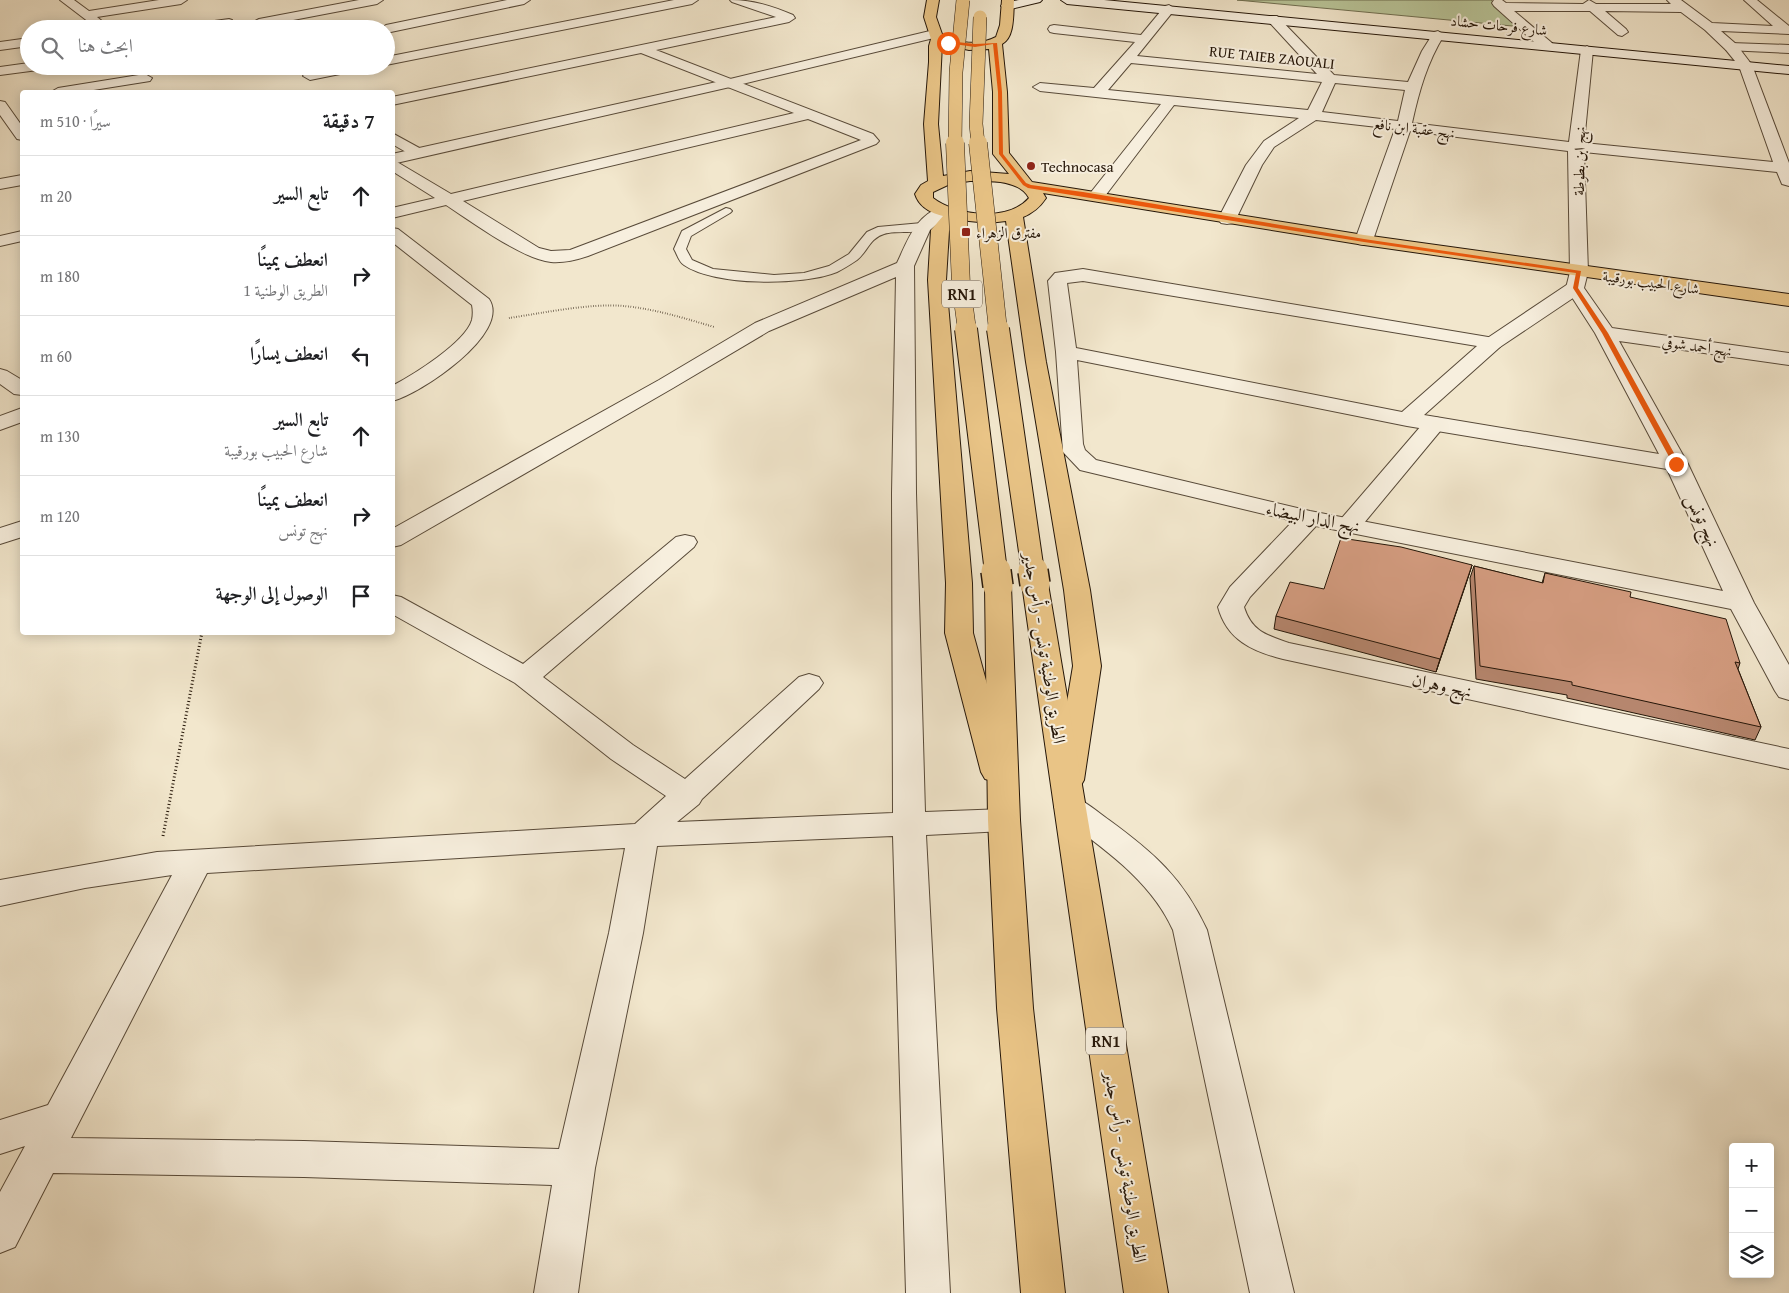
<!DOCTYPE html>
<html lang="ar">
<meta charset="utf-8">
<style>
:root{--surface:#fff;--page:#f2f2f2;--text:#202124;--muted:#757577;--line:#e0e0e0}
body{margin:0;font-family:"Gentium Book Plus",Amiri,serif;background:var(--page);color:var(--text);direction:rtl}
.controls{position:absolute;right:15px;bottom:15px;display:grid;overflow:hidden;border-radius:5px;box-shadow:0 2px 12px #0003}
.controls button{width:45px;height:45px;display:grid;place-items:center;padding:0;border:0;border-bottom:1px solid var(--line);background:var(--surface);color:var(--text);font:25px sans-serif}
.stop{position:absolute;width:15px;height:15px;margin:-11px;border:4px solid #ea580c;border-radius:50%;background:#fff}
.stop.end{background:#ea580c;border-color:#fff;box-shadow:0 1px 5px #0008}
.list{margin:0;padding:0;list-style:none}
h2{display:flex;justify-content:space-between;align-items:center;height:65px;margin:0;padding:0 20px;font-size:21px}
h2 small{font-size:16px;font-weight:400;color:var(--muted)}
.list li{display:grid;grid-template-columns:32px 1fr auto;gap:15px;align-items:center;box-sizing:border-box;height:80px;padding:0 20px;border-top:1px solid var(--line)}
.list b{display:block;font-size:19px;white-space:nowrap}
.list p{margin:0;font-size:16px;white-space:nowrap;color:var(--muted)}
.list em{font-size:16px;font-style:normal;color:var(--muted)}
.icon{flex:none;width:28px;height:28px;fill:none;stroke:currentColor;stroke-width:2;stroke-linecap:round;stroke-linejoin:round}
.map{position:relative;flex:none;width:1789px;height:1293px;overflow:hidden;direction:ltr}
.search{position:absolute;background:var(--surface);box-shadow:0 2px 12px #0003;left:20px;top:20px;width:375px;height:55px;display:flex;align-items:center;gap:12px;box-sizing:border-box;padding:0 18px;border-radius:28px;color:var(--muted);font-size:19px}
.panel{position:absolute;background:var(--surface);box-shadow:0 2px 12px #0003;left:20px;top:90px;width:375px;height:545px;border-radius:5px;direction:rtl}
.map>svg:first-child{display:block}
.green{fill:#b9c599;stroke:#6f6e50}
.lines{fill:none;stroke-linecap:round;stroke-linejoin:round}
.service-casing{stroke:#584a39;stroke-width:2}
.pedestrian-casing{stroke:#584a39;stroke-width:2}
.minor-casing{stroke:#584a39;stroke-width:2}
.tertiary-casing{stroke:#584a39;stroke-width:2}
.secondary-casing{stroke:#251608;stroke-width:2}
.primary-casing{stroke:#251608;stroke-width:2}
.trunk-casing{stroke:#251608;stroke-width:2}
.path-far1{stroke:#251608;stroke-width:2;stroke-dasharray:0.5 2;stroke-linecap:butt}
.path{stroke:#251608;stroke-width:3;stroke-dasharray:1 2.5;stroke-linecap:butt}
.service{fill:#f7efde;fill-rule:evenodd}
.pedestrian{fill:#f7efde;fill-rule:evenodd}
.minor{fill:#f7efde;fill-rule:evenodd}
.tertiary{fill:#f7efde;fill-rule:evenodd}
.secondary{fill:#f7efde;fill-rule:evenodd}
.primary{fill:#e9c486;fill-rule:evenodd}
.trunk{fill:#e9c486;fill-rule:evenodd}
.trunk-bridge-far3-casing{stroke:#251608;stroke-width:14;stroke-linecap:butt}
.trunk-bridge-far2-casing{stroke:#251608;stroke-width:19;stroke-linecap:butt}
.trunk-bridge-far1-casing{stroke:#251608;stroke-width:24;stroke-linecap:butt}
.trunk-bridge-casing{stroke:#251608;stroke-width:32;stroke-linecap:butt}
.trunk-bridge-far3{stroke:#e9c486;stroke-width:13}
.trunk-bridge-far2{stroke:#e9c486;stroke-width:18}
.trunk-bridge-far1{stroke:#e9c486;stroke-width:22}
.trunk-bridge{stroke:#e9c486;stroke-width:29}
.wall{fill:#b6866e;stroke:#251608}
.shaded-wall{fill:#946d5a;stroke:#251608}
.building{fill:#d49c80;stroke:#251608}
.route{fill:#ea580c}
.poi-dot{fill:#8f2418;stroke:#f7efde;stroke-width:2}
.labels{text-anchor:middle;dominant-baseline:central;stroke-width:4;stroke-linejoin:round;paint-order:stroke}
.far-street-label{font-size:15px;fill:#251608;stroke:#f7efde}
.far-poi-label{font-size:15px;fill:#251608;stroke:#f7efde;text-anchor:start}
.shield{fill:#f7efde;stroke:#645748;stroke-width:1}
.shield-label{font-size:16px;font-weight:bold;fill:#251608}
.street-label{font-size:18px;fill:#251608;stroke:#f7efde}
</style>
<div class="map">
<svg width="1789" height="1293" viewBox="0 0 1789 1293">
<rect width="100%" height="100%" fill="#f2e7cd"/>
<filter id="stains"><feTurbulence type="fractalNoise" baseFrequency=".004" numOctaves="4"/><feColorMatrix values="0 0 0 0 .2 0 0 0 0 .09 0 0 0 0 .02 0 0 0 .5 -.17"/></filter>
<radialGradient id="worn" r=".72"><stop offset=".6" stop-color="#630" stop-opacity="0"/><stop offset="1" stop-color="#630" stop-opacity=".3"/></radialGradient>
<path class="green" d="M1237,0H1491L1523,27Z"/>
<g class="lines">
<g class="service-casing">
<path id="service" d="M229,19L232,20V24L198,29H174L178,26Z
M726,208L730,209L732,211L730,213L691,236L686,249L692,260L713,269L774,275L804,273L829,266L849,254L867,232L878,227L922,223L928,227C920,235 895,230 884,234C870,238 867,252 857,260C851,264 843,269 837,272C803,286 714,286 684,265C679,262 677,254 674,249L682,231Z"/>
</g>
<g class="pedestrian-casing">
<path id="pedestrian" d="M1731,43L1789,45V53L1726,50L1725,47Z
M1575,282L1582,284L1584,288L1582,292L1500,347L1493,349L1486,347L1483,343L1486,339L1568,284Z
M1435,417L1443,419L1446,424L1359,529L1350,531L1341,529L1338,524L1341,519L1427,419Z"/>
</g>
<g class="minor-casing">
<path id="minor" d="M60,0H74L89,11L159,0H187L181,4L97,17L108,26L106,29H98Z
M359,0H383L377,4L267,25L260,29H248L251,23L259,19Z
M507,0H530L524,4L386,33V29H380L386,25Z
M674,0H698L692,4L386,65V57Z
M730,0C753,0 772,6 793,15L795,18L789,22L656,50L873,134L879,141L876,144L588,256C576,260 563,263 551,262C522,259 472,222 446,205L392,218V208L435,198L392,171V159L451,194L794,113L641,53L392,105V97L776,17L732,2ZM808,119L861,140L570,250L551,251L539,248L463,201Z
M1494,0H1502L1506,3L1583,4L1589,0L1596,4H1671L1667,0H1681L1712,23L1773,26L1744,0H1757L1789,26V34L1721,31L1736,44L1752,65L1789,163V186L1782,184L1777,172L1584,152L1588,272L1584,288L1612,328L1789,353V365L1619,341L1688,464L1754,603L1789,665V700L1779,697L1775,691L1731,609L1316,526L1250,597L1244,607C1252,632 1267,635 1289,643L1789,749V769L1283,659C1252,651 1227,640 1218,607L1230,587L1293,521L1080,470L1063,452L1056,352L1048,281L1055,273L1083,269L1500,339L1503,343L1500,347L1424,415L1659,454L1595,333L1566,288L1570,272L1568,151L1410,131L1373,240L1370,244L1364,245L1358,244L1355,240L1395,129L1316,120L1274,147L1262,165L1236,219L1233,223L1227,224L1221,223L1218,219L1246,165L1264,141L1299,118L1174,105L1102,200H1090L1088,196L1161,104L1040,91L1033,87L1040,83L1094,88L1135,42L1054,33L1050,32L1048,29L1050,26L1054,25L1141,35L1165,6L1169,5L1175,9L1137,56L1317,74L1269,22L1267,19L1269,16H1277L1334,75L1408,82L1422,51L1434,32L1438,31L1444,35C1427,63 1419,91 1412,123L1569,142L1581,50L1587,46L1593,50L1584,143L1773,162L1739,66L1726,50L1705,30L1681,12L1605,11L1626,29L1628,32L1622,36L1618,35L1590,11H1514L1552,43L1553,46L1547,50L1542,49L1494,6L1492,3ZM1131,63L1322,82L1308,110L1108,90ZM1335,83L1405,90L1398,121L1322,112ZM1083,281L1477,346L1402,412L1076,348L1067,283ZM1077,360L1407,426L1667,469L1723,591L1310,511L1096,460L1085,450L1083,444Z
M29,38V46L0,50V42Z
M29,63V66H44L38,70L0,75V67Z
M339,66H366L360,70L310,80L303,76L305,73Z
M145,74L152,78L150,81L81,92H51L58,88Z
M0,101L5,102L22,126V140L17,139L0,115Z
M392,133L423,150L426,153L423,156H413L392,144Z
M22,175V185L0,189V179Z
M943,207L949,208L951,212L930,230L914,266L916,493L925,812L1004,809L1015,812L1020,820L1015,828L1004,831L926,835L950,1293H906L893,836L657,846L643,933L595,1168L578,1293H534L552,1185L304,1177L53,1173L15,1247L0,1253V1192L25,1146L0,1154V1120L48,1105L172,875L85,888L0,906V880L157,852L635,824L666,796L611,759L515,683L392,614V595L401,597L523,664L676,537L685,535L694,537L697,542L694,547L543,677L633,745L685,779L799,677L809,674L819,677L823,683L819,689L702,799L699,804L677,822L893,813L892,493L896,277L769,331L673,388L401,545L392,547V529L659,380L755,323L897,263C908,240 916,214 943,207ZM625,848L609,933L559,1149L304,1141L71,1138L207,873Z
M392,228L398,229L489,299C512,333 419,395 392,401V386C413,375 465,343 472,320C473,315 473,310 472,305L392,242Z
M0,369L7,371L22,380V395L14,394L0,384Z
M22,408V422L0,430V416Z
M22,521V537L0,544V528Z
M1070,796C1085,800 1096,811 1109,820C1154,853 1183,878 1207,930L1294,1293H1250L1173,930C1150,879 1102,848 1059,815L1054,807L1059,799Z"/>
</g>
<g class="tertiary-casing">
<path id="tertiary" d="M934,30L938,31L940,34L938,37L730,87L392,164V154L730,79Z
M22,231V241L0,246V236Z"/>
</g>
<g class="secondary-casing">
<path id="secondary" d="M1019,0H1042L1040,2L1007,10L1001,6L1003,3Z
M1061,0H1104L1789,66V74L1067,4Z"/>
</g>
<g class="primary-casing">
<path id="primary" d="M927,0H939L936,17L942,34C958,44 979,46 996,37L1000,25L1002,0H1014C1013,14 1015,37 1002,44L1007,92L1009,153L1032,182L1364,235L1789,294V306L1364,245L1043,193L1046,198C1040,207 1033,213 1023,217L1046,362L1090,590L1101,666L1084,780L1080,787L1069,791L1058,787L1054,780L1073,666L1064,590L1026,362L1006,221L989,223L959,220L949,231L946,280L972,583L973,633L1011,772L1007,779L996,782L985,779L981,772L945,633L946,583L928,280L931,230L943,216C931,213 919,207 915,194L921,185L928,181L924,124L929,62V46L931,39L924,17ZM942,44L969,50L989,49L993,92V154L1009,174L970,171L943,176L938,124ZM970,181C989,181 1019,179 1029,198C1008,222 956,216 933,198V192L950,184Z"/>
</g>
<g class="trunk-casing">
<path id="trunk" d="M1035,576L1044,578L1048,584L1168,1293H1124L1022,584L1026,578Z
M998,578L1007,580L1011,586L1020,820L1033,1008L1065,1293H1021L997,1008L988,820L985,586L989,580Z"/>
</g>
<path class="path-far1" d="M509,318C543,313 590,303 624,306C655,309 684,318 714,327"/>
<path class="path" d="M163,836L202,632"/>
<use href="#service" class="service"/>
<use href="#pedestrian" class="pedestrian"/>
<use href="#minor" class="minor"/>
<use href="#tertiary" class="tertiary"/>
<use href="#secondary" class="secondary"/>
<use href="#primary" class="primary"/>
<use href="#trunk" class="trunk"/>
<g class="trunk-bridge-far3-casing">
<path id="trunk-bridge-far3" d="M955,144L956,72L963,0
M978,144L976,124L980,17"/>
</g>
<g class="trunk-bridge-far2-casing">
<path id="trunk-bridge-far2" d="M955,143L961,285L967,330
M978,143L998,330"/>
</g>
<g class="trunk-bridge-far1-casing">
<path id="trunk-bridge-far1" d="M966,329L996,572
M998,329L1033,572"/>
</g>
<g class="trunk-bridge-casing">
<path id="trunk-bridge" d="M996,571L998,586
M1033,571L1035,584"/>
</g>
<use href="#trunk-bridge-far3" class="trunk-bridge-far3"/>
<use href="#trunk-bridge-far2" class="trunk-bridge-far2"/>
<use href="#trunk-bridge-far1" class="trunk-bridge-far1"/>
<use href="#trunk-bridge" class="trunk-bridge"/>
</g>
<path class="wall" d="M1472,565L1436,672L1274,629L1276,616Z
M1474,566L1542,583L1545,573L1630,597L1740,663L1738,669L1761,727L1755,740L1567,698V695L1476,679L1470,578Z"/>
<path class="shaded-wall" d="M1472,565L1468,578L1436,672L1440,659Z"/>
<path class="building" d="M1341,538L1401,547L1472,565L1440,659L1276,616L1290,582L1324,589Z
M1474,566L1543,583L1545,573L1631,592L1630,597L1726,619L1740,663L1735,662L1761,727L1572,685V682L1480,666Z"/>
<path class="route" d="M948,41L975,44L997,43L1002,92L1003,154L1026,183L1031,185L1083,192L1364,239L1581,271L1578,288L1608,333L1680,464L1676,466L1673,464L1602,333L1573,288L1576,273L1364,242L1028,188L1023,185L999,154L998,92L993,44L975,47L947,43Z"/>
<g class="poi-dot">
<circle cx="1031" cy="166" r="5"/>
<rect x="961" y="227" width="10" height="10" rx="2.5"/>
</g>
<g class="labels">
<g class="far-street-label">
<text transform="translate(1499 25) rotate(6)">شارع فرحات حشاد</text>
<text transform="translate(1272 57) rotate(6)">RUE TAIEB ZAOUALI</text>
<text transform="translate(1414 128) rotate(7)">نهج عقبة ابن نافع</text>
<text transform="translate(1579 161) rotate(-89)">نهج ابن بطوطة</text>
<text transform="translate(1651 282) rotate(8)">شارع الحبيب بورقيبة</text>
<text transform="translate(1697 346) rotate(8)">نهج أحمد شوقي</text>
</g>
<g class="far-poi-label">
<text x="1041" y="166">Technocasa</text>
<text x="976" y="232">مفترق الزهراء</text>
</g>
<g class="shield">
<rect x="942" y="280.5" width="40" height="27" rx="4"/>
<rect x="1086" y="1027.5" width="40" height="27" rx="4"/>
</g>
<g class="shield-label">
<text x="962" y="294">RN1</text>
<text x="1106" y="1041">RN1</text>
</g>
<g class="street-label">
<text transform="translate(1313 517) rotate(11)">نهج الدار البيضاء</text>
<text transform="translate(1703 520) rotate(65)">نهج تونس</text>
<text transform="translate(1045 648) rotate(81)">الطريق الوطنية تونس - رأس جدير</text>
<text transform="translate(1442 685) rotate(12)">نهج وهران</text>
<text transform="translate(1126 1167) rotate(81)">الطريق الوطنية تونس - رأس جدير</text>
</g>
</g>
<rect width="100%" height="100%" filter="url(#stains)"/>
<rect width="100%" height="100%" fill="url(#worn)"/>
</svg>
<div class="controls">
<button>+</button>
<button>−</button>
<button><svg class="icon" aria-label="layers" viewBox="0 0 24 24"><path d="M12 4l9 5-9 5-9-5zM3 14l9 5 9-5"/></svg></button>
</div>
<div class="stop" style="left:948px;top:43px"></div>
<div class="stop end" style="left:1676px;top:464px"></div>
<div class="search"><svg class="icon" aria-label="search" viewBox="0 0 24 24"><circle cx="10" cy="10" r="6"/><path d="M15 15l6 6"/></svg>ابحث هنا</div>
<section class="panel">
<h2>7 دقيقة<small>سيرًا · 510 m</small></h2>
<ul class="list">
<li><svg class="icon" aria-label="ahead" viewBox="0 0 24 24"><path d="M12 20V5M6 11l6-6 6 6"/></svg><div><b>تابع السير</b></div><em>20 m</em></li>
<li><svg class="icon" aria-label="right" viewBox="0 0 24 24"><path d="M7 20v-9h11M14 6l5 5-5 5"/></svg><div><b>انعطف يمينًا</b><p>الطريق الوطنية 1</p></div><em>180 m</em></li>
<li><svg class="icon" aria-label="left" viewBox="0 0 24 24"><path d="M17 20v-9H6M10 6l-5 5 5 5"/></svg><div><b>انعطف يسارًا</b></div><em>60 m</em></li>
<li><svg class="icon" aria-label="ahead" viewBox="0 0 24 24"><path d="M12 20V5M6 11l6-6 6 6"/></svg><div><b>تابع السير</b><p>شارع الحبيب بورقيبة</p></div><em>130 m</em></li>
<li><svg class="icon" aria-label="right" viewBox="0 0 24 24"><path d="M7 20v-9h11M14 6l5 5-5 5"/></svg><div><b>انعطف يمينًا</b><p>نهج تونس</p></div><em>120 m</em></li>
<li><svg class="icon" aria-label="arrive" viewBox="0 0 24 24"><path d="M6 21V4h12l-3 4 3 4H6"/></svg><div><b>الوصول إلى الوجهة</b></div></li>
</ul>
</section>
</div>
